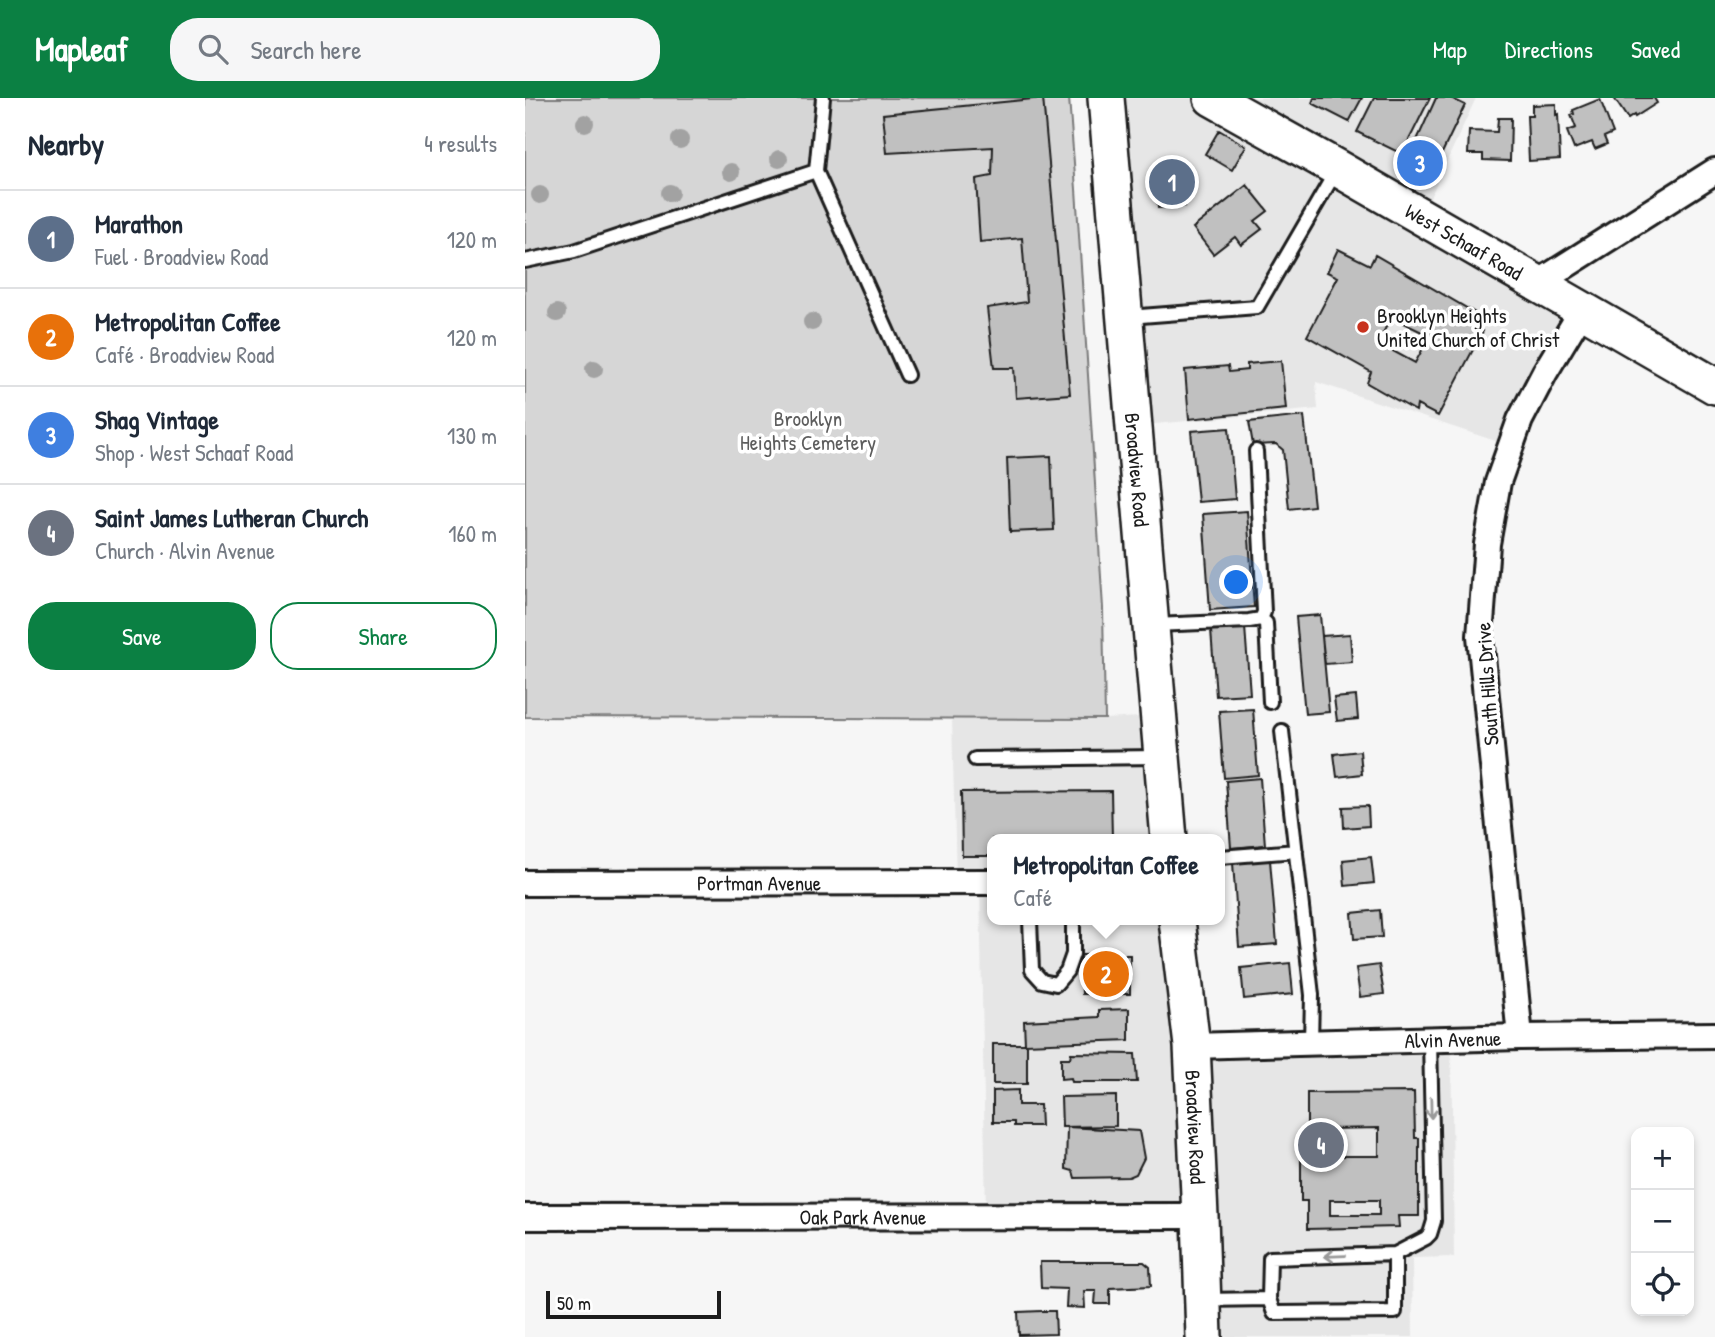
<!DOCTYPE html>
<meta charset="utf-8">
<style>
:root{--surface:#fff;--page:#f6f6f7;--text:#1f2937;--muted:#747a83;--line:#e0e1e3;--accent:#0b8043}
body{margin:0;font-family:"Patrick Hand",sans-serif;background:var(--page);color:var(--text)}
.controls{position:absolute;right:21px;bottom:21px;display:grid;overflow:hidden;border-radius:14px;box-shadow:0 4px 10px #0003}
.controls button{width:63px;height:63px;display:grid;place-items:center;padding:0;border:0;border-bottom:2px solid var(--line);background:var(--surface);color:var(--text);font:35px sans-serif}
.scale{position:absolute;left:21px;bottom:18px;width:175px;box-sizing:border-box;padding-left:7px;border:4px solid #1c1c1c;border-top:0;font-size:19px;line-height:24px;white-space:nowrap;color:#1c1c1c;-webkit-text-stroke:5px #fff;paint-order:stroke}
.you{position:absolute;left:712px;top:485px;width:24px;height:24px;margin:-18px;border:5px solid #fff;border-radius:50%;background:#1a73e8;box-shadow:0 0 0 10px #1a73e833}
.badge{display:grid;place-items:center;width:46px;height:46px;border-radius:50%;background:var(--accent);color:#fff;font-size:23px;font-weight:700}
.pin{position:absolute;translate:-50% -50%;border:4px solid #fff;box-shadow:0 2px 7px #0006}
.popup{position:absolute;left:462px;top:736px;width:238px;height:91px;box-sizing:border-box;display:grid;place-content:center;border-radius:14px;background:var(--surface);filter:drop-shadow(0 2px 5px #0005);font-size:23px;white-space:nowrap;color:var(--muted)}
.popup b{font-size:26px;color:var(--text)}
.popup::after{content:'';position:absolute;left:50%;top:100%;margin-left:-14px;border:14px solid transparent;border-top-color:var(--surface)}
.list{margin:0;padding:0;list-style:none}
h2{display:flex;justify-content:space-between;align-items:center;height:91px;margin:0;padding:0 28px;font-size:30px}
h2 small{font-size:23px;font-weight:400;color:var(--muted)}
.list li{display:grid;grid-template-columns:46px 1fr auto;gap:21px;align-items:center;box-sizing:border-box;height:98px;padding:0 28px;border-top:2px solid var(--line)}
.list b{display:block;font-size:26px;white-space:nowrap}
.list p{margin:0;font-size:23px;white-space:nowrap;color:var(--muted)}
.list em{font-size:23px;font-style:normal;color:var(--muted)}
.actions{display:flex;gap:14px;padding:21px 28px}
.actions a{flex:1;padding:16px 0;border:2px solid var(--accent);border-radius:28px;text-align:center;font-size:24px;color:var(--accent)}
.actions .main{background:var(--accent);color:#fff}
.icon{flex:none;width:38px;height:38px;fill:none;stroke:currentColor;stroke-width:2;stroke-linecap:round;stroke-linejoin:round}
.map{position:relative;flex:none;width:1190px;height:1239px;overflow:hidden}
header{display:flex;align-items:center;gap:42px;box-sizing:border-box;height:98px;padding:0 35px;background:var(--accent);color:#fff}
header strong{font-size:33px}
nav{display:flex;gap:38px;margin-inline-start:auto;font-size:24px}
.search{width:490px;height:63px;background:var(--page);display:flex;align-items:center;gap:18px;box-sizing:border-box;padding:0 24px;border-radius:28px;color:var(--muted);font-size:26px}
main{display:flex}
aside{flex:1;background:var(--surface)}
.map>svg:first-child{display:block}
.built{fill:#e6e6e6}
.green{fill:#d6d6d6;stroke:#797979;stroke-width:2}
.building{fill:#c0c0c0;stroke:#1c1c1c;stroke-width:2;fill-rule:evenodd}
.lines{fill:none;stroke-linecap:round;stroke-linejoin:round}
.lane-casing{stroke:#1c1c1c;stroke-width:18}
.street-casing{stroke:#1c1c1c;stroke-width:30}
.secondary-casing{stroke:#1c1c1c;stroke-width:40}
.lane{stroke:#fff;stroke-width:12}
.street{stroke:#fff;stroke-width:24}
.secondary{stroke:#fff;stroke-width:35}
.tree{fill:#a2a2a2}
.oneway{stroke:#999}
.poi-dot{fill:#c8321e;stroke:#fff;stroke-width:2.5}
.labels{text-anchor:middle;dominant-baseline:central;stroke-width:7;stroke-linejoin:round;paint-order:stroke}
.street-label{font-size:21px;fill:#1c1c1c;stroke:#fff}
.poi-label{font-size:21px;fill:#1c1c1c;stroke:#fff;text-anchor:start}
.park-label{font-size:21px;fill:#5d5d5d;stroke:#fff}
</style>
<header>
<strong>Mapleaf</strong>
<div class="search"><svg class="icon" aria-label="search" viewBox="0 0 24 24"><circle cx="10" cy="10" r="6"/><path d="M15 15l6 6"/></svg>Search here</div>
<nav><a>Map</a><a>Directions</a><a>Saved</a></nav>
</header>
<main>
<aside>
<h2>Nearby<small>4 results</small></h2>
<ul class="list">
<li><span class="badge" style="background:#5c6f8a">1</span><div><b>Marathon</b><p>Fuel · Broadview Road</p></div><em>120 m</em></li>
<li><span class="badge" style="background:#e8710a">2</span><div><b>Metropolitan Coffee</b><p>Café · Broadview Road</p></div><em>120 m</em></li>
<li><span class="badge" style="background:#3f7fe0">3</span><div><b>Shag Vintage</b><p>Shop · West Schaaf Road</p></div><em>130 m</em></li>
<li><span class="badge" style="background:#6b7280">4</span><div><b>Saint James Lutheran Church</b><p>Church · Alvin Avenue</p></div><em>160 m</em></li>
</ul>
<div class="actions"><a class="main">Save</a><a>Share</a></div>
</aside>
<div class="map">
<svg width="1190" height="1239" viewBox="0 0 1190 1239">
<rect width="100%" height="100%" fill="#f6f6f6"/>
<filter id="ink" filterUnits="userSpaceOnUse"><feTurbulence type="fractalNoise" baseFrequency=".0143" numOctaves="2"/><feDisplacementMap in="SourceGraphic" scale="14" xChannelSelector="R" yChannelSelector="G"/><feConvolveMatrix kernelMatrix="1 2 1 2 8 2 1 2 1" color-interpolation-filters="sRGB"/></filter>
<g filter="url(#ink)">
<path class="built" d="M581,0H951L896,119L1058,211L986,348L791,284L793,311L608,328Z
M633,618L644,741H467V822H652L667,948L926,941L929,1159L887,1160L888,1239H679L676,1119L461,1118L455,784H431L427,620L580,621Z"/>
<path class="green" d="M0,0H544L551,91L578,510L580,621L0,619Z"/>
<path class="building" d="M518,0L545,296L491,300L489,270H469L462,210L502,204L497,140L455,144L451,81L467,78L468,49L362,55L358,16Z
M789,0H837L824,24L787,5Z
M849,0H905L877,56L832,34Z
M911,0H926L940,7L907,76L883,62Z
M1089,0H1129L1132,5L1110,19L1109,17L1103,21Z
M1075,1L1088,35L1079,39L1082,46L1070,51L1067,44L1049,51L1042,33L1051,30L1046,17L1049,16L1048,12Z
M1031,6V17L1033,16L1035,61L1004,63L1002,18H1007V7Z
M973,20H986L985,63L958,62V56H943L944,33L972,34Z
M694,32L721,48L707,72L680,56Z
M658,72L660,108L633,110L630,74Z
M722,87L743,113L730,123L737,131L716,147L710,139L688,156L668,130Z
M813,151L845,167L850,157L950,215L945,227L958,233L913,318L892,307L891,313L842,285L846,274L782,238L813,179L802,174ZM866,219L905,238L890,265L853,245Z
M756,263L761,311L664,321L660,272L703,268L704,274L722,272V266Z
M779,318L789,408L764,411L758,352L751,346L728,347L724,324Z
M704,330L710,401L673,404L666,333Z
M526,358L529,432L485,434L482,360Z
M722,413L729,509L685,512L678,416Z
M795,517L804,614L780,616L771,519Z
M720,529L725,596L691,598L686,532Z
M825,536L827,564L800,566L797,538Z
M831,598L833,621L812,623L809,600Z
M728,611L733,677L699,680L694,613Z
M835,653L837,676L812,679L809,656Z
M735,680L740,747L706,750L701,683Z
M586,693L587,741H467V758H437L436,694Z
M843,708L844,728L819,730L818,709Z
M846,759L849,785L820,788L818,762Z
M745,762L752,846L714,849L708,765Z
M855,812L857,839L829,841L827,815Z
M556,857H605V896H557Z
M765,865L768,896L719,901L716,870Z
M854,867L859,896L835,899L831,870Z
M604,911V942L500,946L499,923L574,919V912Z
M468,946H502V986H468Z
M546,955L610,956L612,984H547L546,980L536,981V960H545Z
M493,992V1007H515L516,1028H489V1024H468V993Z
M889,994L890,1040H894V1118H873L874,1129L782,1131V1103H776V1060H780V1044H787V1030H782V995ZM854,1030V1058H804V1031ZM805,1102H854V1117H805Z
M591,998V1028L537,1029L536,999Z
M542,1029L614,1033L619,1060L611,1076L604,1079L550,1080L548,1073L541,1071Z
M515,1164H619L625,1169L626,1188L585,1190V1206H570L571,1193H559L560,1210L541,1209L542,1191L516,1190Z
M517,1213H530L531,1236L494,1237L493,1214Z"/>
<g class="lines">
<g class="lane-casing">
<path id="lane" d="M298,0L291,73L382,277
M0,163L49,153L291,73
M603,219L732,209L811,73
M736,521L741,525L745,604
M629,527L724,523L736,521L739,514L731,353
M757,633L787,897L786,945
M450,661L635,659
M695,759L771,753
M505,822L507,872L517,883L531,886L542,873L548,856V822
M744,1201L745,1160L870,1156L901,1140L905,1136L909,1123L905,942
M678,1202L744,1201L749,1215L870,1214V1156"/>
</g>
<g class="street-casing">
<g id="street">
<path d="M1013,185L1190,73"/>
<path id="s1" d="M0,785L467,784"/>
<path d="M995,939L955,538L962,446L973,384L995,322L1020,274L1058,211"/>
<path id="s2" d="M667,948L995,939L1190,937"/>
<path id="s3" d="M0,1119L675,1118"/>
</g>
</g>
<g class="secondary-casing">
<g id="secondary">
<path id="s4" d="M581,0L644,741"/>
<path id="s5" d="M687,0L812,70L1190,288"/>
<path id="s6" d="M652,822L667,948L675,1118L679,1239"/>
</g>
</g>
<use href="#lane" class="lane"/>
<use href="#street" class="street"/>
<use href="#secondary" class="secondary"/>
</g>
<g class="tree">
<circle cx="60" cy="25" r="9"/>
<circle cx="155" cy="42" r="9"/>
<circle cx="254" cy="61" r="9"/>
<circle cx="206" cy="74" r="9"/>
<circle cx="145" cy="95" r="9"/>
<circle cx="15" cy="97" r="9"/>
<circle cx="32" cy="215" r="9"/>
<circle cx="287" cy="224" r="9"/>
<circle cx="69" cy="271" r="9"/>
</g>
<defs><path id="oneway-shaft" d="M-6 0H5M1.5-3L5.5 0L1.5 3" fill="none" stroke-width="1.6" stroke-linecap="round" stroke-linejoin="round" transform="scale(1.75)"/></defs>
<g class="oneway">
<use href="#oneway-shaft" transform="translate(906 1010) rotate(89)"/>
<use href="#oneway-shaft" transform="translate(810 1158) rotate(178)"/>
</g>
</g>
<circle class="poi-dot" cx="838" cy="229" r="7"/>
<g class="labels">
<g class="street-label">
<text stroke="none"><textPath href="#s5" startOffset="290">West Schaaf Road</textPath></text>
<text stroke="none"><textPath href="#s4" startOffset="373">Broadview Road</textPath></text>
<text transform="translate(962 586) rotate(-94)">South Hills Drive</text>
<text stroke="none"><textPath href="#s1" startOffset="234">Portman Avenue</textPath></text>
<text stroke="none"><textPath href="#s2" startOffset="261">Alvin Avenue</textPath></text>
<text stroke="none"><textPath href="#s6" startOffset="208">Broadview Road</textPath></text>
<text stroke="none"><textPath href="#s3" startOffset="338">Oak Park Avenue</textPath></text>
</g>
<g class="poi-label">
<text x="852" y="217">Brooklyn Heights<tspan x="852" dy="24">United Church of Christ</tspan></text>
</g>
<g class="park-label">
<text x="283" y="320">Brooklyn<tspan x="283" dy="24">Heights Cemetery</tspan></text>
</g>
</g>
</svg>
<div class="controls">
<button>+</button>
<button>−</button>
<button><svg class="icon" aria-label="locate" viewBox="0 0 24 24"><circle cx="12" cy="12" r="6"/><path d="M12 2v4M12 18v4M2 12h4M18 12h4"/></svg></button>
</div>
<div class="scale">50 m</div>
<div class="you"></div>
<div class="pin badge" style="left:647px;top:84px;background:#5c6f8a">1</div>
<div class="pin badge" style="left:581px;top:876px;background:#e8710a">2</div>
<div class="popup"><b>Metropolitan Coffee</b>Café</div>
<div class="pin badge" style="left:895px;top:65px;background:#3f7fe0">3</div>
<div class="pin badge" style="left:796px;top:1047px;background:#6b7280">4</div>
</div>
</main>
